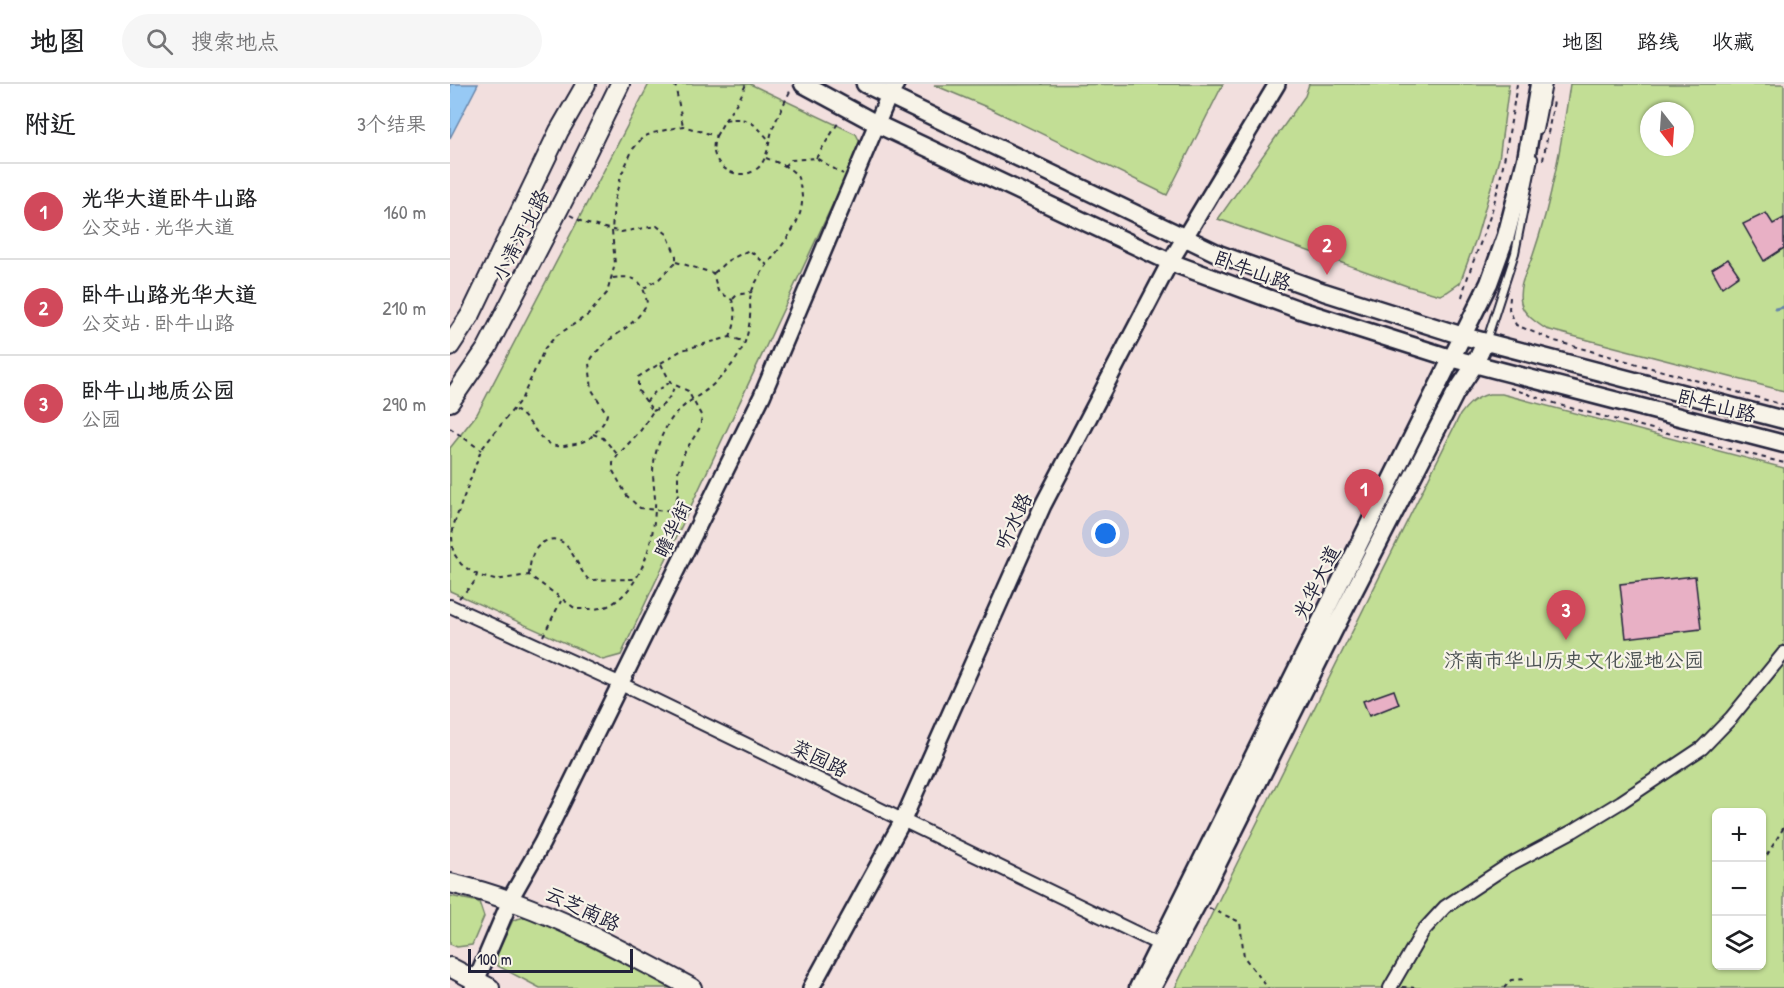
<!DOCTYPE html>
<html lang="zh">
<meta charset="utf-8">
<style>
:root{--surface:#fff;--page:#f6f6f6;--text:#202124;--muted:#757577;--line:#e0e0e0;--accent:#d1495b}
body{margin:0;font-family:"Patrick Hand","LXGW WenKai TC",sans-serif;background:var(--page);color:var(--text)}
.controls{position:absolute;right:18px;bottom:18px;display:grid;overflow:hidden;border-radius:9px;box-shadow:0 2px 4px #0004}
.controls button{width:54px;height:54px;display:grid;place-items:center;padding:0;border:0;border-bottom:2px solid var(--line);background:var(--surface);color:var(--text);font:30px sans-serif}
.compass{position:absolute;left:1190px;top:18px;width:54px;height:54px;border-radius:50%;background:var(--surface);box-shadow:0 2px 4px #0004;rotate:163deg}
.scale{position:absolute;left:18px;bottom:15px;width:165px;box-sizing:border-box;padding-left:6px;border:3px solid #22223b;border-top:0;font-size:16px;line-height:21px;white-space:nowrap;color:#22223b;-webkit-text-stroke:4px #f7f3e8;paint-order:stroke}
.you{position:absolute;left:656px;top:450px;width:21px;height:21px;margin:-15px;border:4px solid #fff;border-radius:50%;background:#1a73e8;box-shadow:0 0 0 9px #1a73e833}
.badge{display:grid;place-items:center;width:39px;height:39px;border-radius:50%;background:var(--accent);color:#fff;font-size:20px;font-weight:700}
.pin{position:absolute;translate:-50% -50px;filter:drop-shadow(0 2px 3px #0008)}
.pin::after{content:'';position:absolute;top:32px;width:21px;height:18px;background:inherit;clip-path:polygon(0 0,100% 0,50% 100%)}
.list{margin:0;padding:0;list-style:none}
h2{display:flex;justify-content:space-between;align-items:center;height:78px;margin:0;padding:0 24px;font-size:26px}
h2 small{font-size:20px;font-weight:400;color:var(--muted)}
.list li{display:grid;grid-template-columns:39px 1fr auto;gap:18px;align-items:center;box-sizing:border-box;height:96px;padding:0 24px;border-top:2px solid var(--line)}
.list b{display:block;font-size:22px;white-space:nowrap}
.list p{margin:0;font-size:20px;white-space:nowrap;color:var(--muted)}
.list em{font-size:20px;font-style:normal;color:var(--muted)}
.icon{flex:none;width:33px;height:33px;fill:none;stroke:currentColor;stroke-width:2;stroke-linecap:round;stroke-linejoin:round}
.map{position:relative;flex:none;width:1334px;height:904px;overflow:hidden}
header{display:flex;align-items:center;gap:36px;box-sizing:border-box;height:84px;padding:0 30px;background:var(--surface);border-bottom:2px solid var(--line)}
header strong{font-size:28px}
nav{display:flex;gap:33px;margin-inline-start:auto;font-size:21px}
.search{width:420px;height:54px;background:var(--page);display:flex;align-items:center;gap:15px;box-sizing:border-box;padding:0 21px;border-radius:33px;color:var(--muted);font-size:22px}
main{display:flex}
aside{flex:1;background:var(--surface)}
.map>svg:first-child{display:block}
.green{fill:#c2de95;stroke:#728068;stroke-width:1.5;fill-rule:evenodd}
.water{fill:#97c9f4;stroke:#6886aa;stroke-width:1.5}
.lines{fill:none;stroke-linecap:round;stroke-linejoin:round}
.stream{stroke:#6886aa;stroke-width:3}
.building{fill:#e8b0c5;stroke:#22223b;stroke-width:1.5}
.service-casing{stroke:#22223b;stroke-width:10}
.minor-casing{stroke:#22223b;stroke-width:16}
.tertiary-casing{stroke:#22223b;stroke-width:20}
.secondary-casing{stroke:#22223b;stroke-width:21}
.primary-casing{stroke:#22223b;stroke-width:22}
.path{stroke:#22223b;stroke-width:2;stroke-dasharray:4.5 4.5;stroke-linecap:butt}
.service{stroke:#f7f3e8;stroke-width:6}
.minor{stroke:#f7f3e8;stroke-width:12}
.tertiary{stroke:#f7f3e8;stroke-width:15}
.secondary{stroke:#f7f3e8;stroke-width:16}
.primary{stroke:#f7f3e8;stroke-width:18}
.labels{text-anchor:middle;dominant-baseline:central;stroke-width:4.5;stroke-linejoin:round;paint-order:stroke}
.street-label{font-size:20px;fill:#22223b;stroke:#f7f3e8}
.park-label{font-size:20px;fill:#4a5152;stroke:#f7f3e8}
</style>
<header>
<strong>地图</strong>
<div class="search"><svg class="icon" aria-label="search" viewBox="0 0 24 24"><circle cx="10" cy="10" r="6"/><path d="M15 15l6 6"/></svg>搜索地点</div>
<nav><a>地图</a><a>路线</a><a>收藏</a></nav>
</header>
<main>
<aside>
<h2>附近<small>3个结果</small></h2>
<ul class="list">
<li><span class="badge">1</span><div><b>光华大道卧牛山路</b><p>公交站 · 光华大道</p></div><em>160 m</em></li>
<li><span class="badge">2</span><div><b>卧牛山路光华大道</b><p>公交站 · 卧牛山路</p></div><em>210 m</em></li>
<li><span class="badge">3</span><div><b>卧牛山地质公园</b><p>公园</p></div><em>290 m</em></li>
</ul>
</aside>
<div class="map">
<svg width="1334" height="904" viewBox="0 0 1334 904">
<rect width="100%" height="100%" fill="#f2dfde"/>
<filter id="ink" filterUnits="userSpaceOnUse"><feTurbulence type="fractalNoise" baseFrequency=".0167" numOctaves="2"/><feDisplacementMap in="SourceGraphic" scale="12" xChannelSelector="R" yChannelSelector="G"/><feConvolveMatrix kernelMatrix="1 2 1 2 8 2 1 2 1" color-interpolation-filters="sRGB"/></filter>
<g filter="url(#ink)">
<path class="green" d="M199,0H300L406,50L411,60L171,571L153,576L0,507V364L27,330Z
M773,0L717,111L539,24L484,1Z
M859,0H1059L1049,75L1027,152L1010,199L997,208L990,211L957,202L768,135L855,12Z
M1120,0H1334V307L1096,245C1087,239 1073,230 1071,219C1067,202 1078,186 1083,171C1102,116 1112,57 1120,0ZM1199,27H1235V63H1199Z
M1039,310H1052L1334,384V904H725L1010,331C1019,319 1025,314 1039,310ZM1266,728H1312V882H1266Z
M0,812L29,818L34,833L22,861L7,863L0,860Z
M79,832L223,904H90L48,882L46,872L63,836Z"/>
<path class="water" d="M0,0H28L0,54Z"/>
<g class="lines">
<path class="stream" d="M1325,225L1334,223"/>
</g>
<path class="building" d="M1316,129L1323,140L1334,134V164L1314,177L1293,140Z
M1278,175L1289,191L1272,203L1262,185Z
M1245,492L1251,545L1176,554L1170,500Z
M944,606L949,620L919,632L913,617Z"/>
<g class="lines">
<g class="service-casing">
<path id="service" d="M1089,46L1098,0
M1036,258L1065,169L1084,74"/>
</g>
<g class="minor-casing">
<path id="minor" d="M0,522L169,599L717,864
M940,904L973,847L995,823L1057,782L1123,747L1171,718L1252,664L1281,634L1334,569"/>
</g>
<g class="tertiary-casing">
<path id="tertiary" d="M23,904L63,810L92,759L312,312L439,11L446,0
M361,904L453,736L593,421L720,178L827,0"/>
</g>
<g class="secondary-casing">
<path id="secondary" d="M353,0L427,40L720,178L850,226L1001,274L1334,360
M415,0L769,170L874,208L1013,252L1334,336
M688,904L1039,199L1056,152L1076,75L1089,0
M702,904L751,813L884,546L1005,310L1025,280L1035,258"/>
</g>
<g class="primary-casing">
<path id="primary" d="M0,262L21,230L109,47L136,0
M0,318L37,264L114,115L170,0
M0,799C88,819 163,862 242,904
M0,883L40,904"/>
</g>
<path class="path" d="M225,0L233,42
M275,36L290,14L296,0
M266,52L275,36C299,32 304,39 320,57
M316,74C326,78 341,83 347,92C349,95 350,102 351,106C360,145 311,176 301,210C299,217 301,225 300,232C299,250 294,264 284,278C275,290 263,302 251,310C238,318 226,327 218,340C211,352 206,365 204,378C201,392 206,409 205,424C204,457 191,506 158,522C148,526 136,525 126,525L79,491L45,496L33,493L22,488L11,480L3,468L2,452L4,440L31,366L72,314L95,264L106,252L138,231L157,209L165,180L162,147L164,117L172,89L183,65L193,53L203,49L233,42L266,52C254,80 289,102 309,83C319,72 318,58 323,44C328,31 335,18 341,5
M366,74L390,36
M1093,76L1104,17
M334,82L341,76L366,74L393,90
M120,131L134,139L171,148L207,142L217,150L226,172V178L209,195L194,204
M226,178L263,189L268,207L282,216C287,231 286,239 280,253
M264,189L277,177L299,166L317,181
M1012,213C1019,184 1033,156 1042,126C1054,85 1060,43 1067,0
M1060,213L1059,225L1066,241L1105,257L1334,321
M283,215L287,211L302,208
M211,280L221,299L238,307L251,331V342L234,369L228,388V411L223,424L214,427L190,424L177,412L163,387V379L168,371L191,346L203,327L188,306V293L232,266L280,253L296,258
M1060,304L1113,322L1334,379
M196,318L204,309L219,299
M65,326C87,337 88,369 119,361C127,360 135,358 141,353C147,346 155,340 157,330L142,306L139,279C155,250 183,248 197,219C193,196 186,191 162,194
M203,327C216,321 221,313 225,300
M0,344L31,366
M143,350L153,354L168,371
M79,491C80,478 82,464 94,458C119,445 125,483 139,496L184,495
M9,514L23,500L27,491
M93,552L111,517
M1317,771L1334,743
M759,824L790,838L794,873L818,904
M952,903L967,904
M1054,904L1061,896L1077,895"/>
<use href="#service" class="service"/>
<use href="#minor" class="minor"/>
<use href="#tertiary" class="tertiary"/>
<use href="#secondary" class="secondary"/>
<use href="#primary" class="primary"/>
</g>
</g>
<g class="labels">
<g class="street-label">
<text transform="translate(70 151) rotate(-63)">小清河北路</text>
<text transform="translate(803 186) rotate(20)">卧牛山路</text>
<text transform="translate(1267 321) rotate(14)">卧牛山路</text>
<text transform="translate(563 437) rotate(-65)">听水路</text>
<text transform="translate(222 445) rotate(-64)">瞻华街</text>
<text transform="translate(866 498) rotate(-63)">光华大道</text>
<text transform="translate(370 674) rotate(26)">菜园路</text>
<text transform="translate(133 824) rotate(25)">云芝南路</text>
</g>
<g class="park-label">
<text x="1124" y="575">济南市华山历史文化湿地公园</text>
</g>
</g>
</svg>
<div class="controls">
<button>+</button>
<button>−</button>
<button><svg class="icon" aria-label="layers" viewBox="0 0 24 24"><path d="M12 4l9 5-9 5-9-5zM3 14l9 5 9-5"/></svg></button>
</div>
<svg class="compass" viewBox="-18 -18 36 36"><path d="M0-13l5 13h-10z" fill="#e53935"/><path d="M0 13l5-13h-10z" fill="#757577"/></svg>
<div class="scale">100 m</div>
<div class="you"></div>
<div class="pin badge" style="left:914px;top:435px">1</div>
<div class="pin badge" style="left:877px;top:191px">2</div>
<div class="pin badge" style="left:1116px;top:556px">3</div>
</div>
</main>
